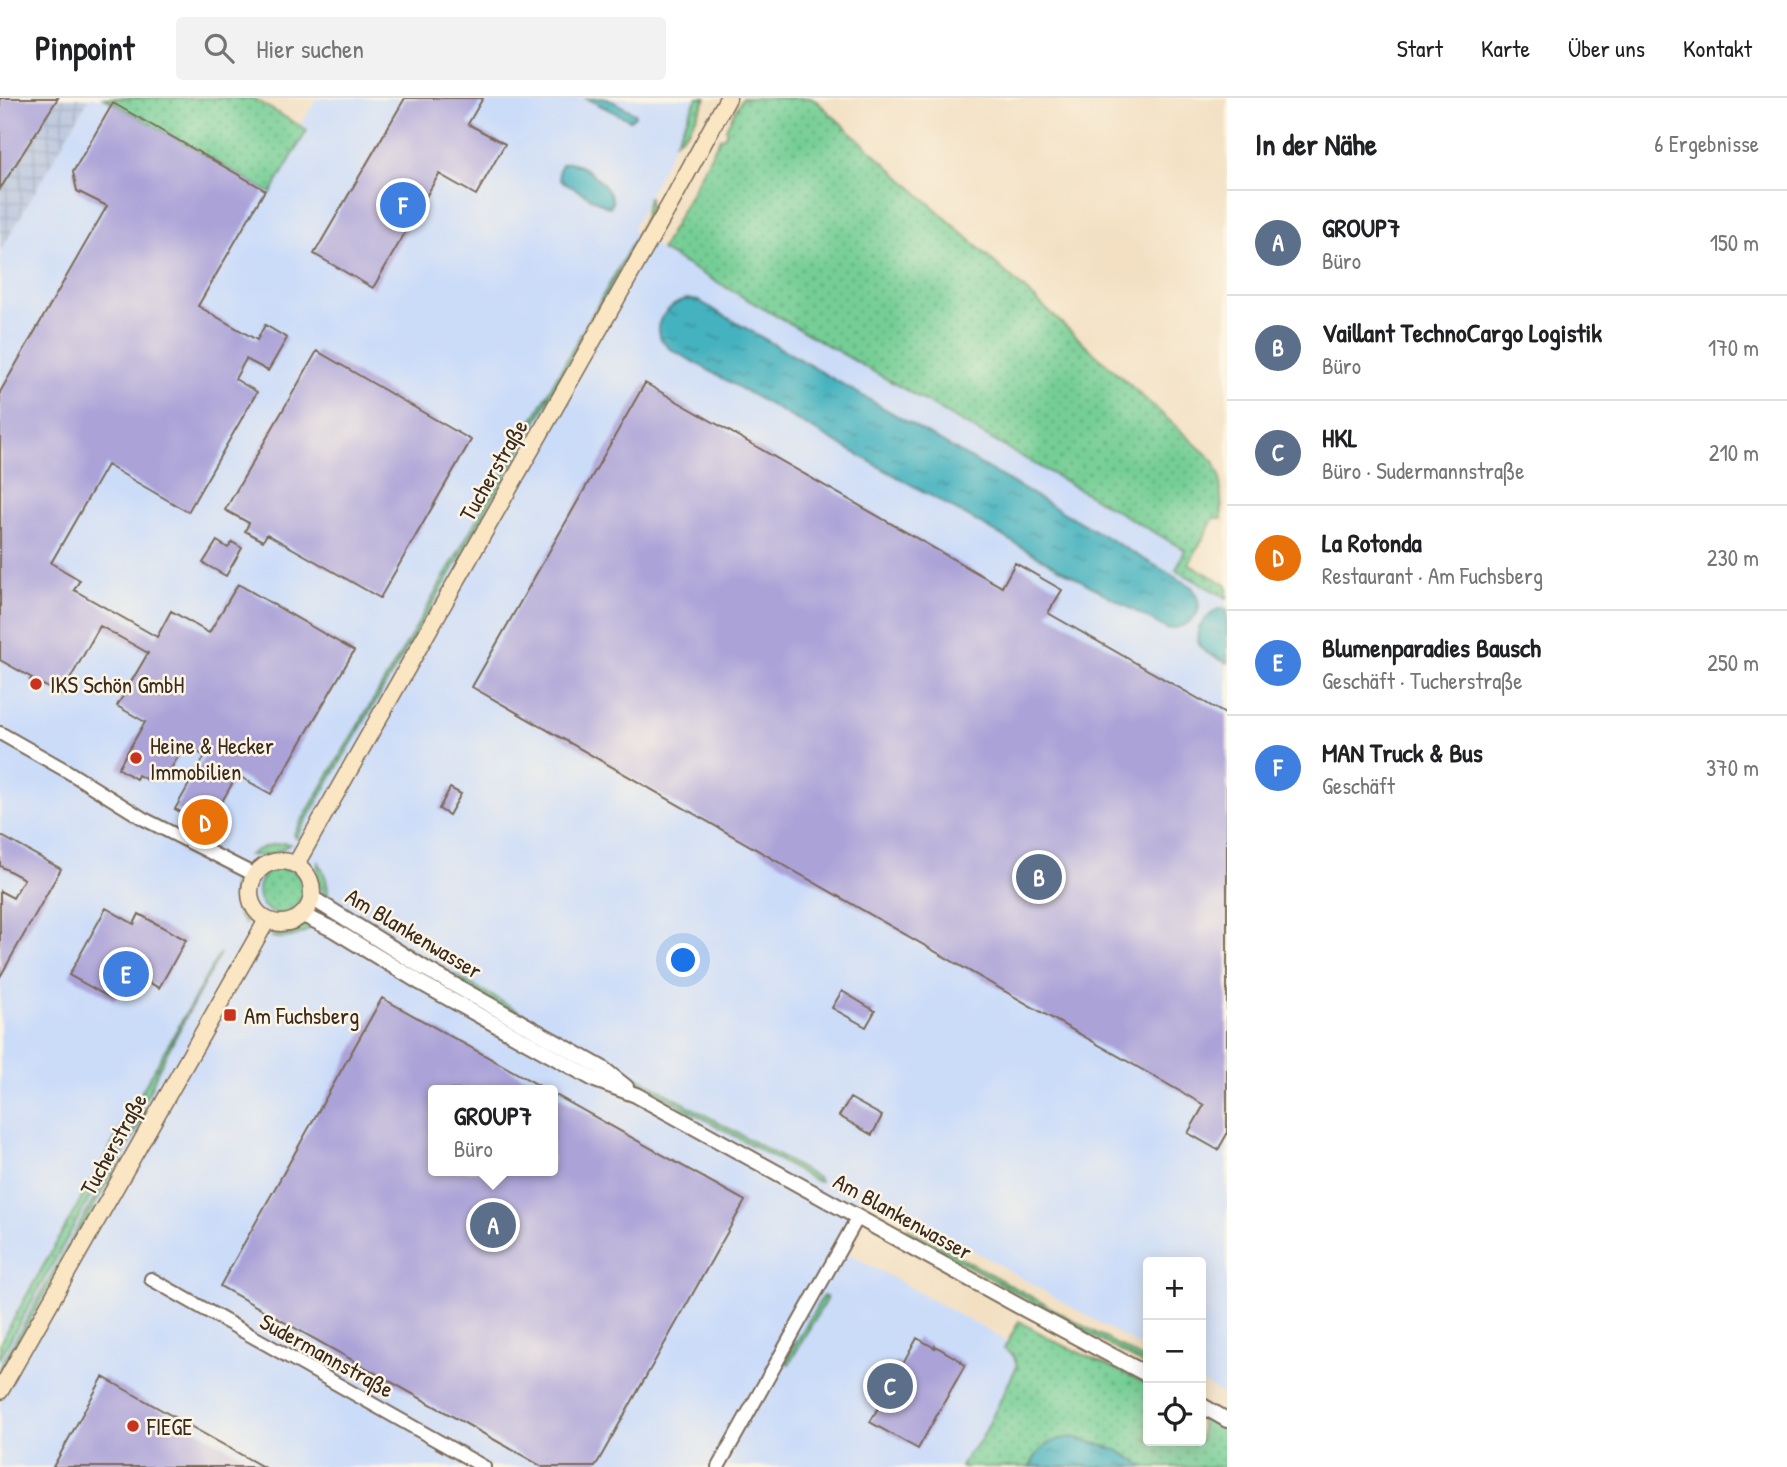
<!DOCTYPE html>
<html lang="de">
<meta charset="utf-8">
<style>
:root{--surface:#fff;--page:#f2f2f2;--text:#202124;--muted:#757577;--line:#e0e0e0;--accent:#0b8043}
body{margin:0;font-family:"Patrick Hand",sans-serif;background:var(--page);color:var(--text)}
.controls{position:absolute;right:21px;bottom:21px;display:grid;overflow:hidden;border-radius:7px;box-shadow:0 4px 18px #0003}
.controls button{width:63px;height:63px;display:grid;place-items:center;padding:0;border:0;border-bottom:2px solid var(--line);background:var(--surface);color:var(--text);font:35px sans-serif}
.you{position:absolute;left:684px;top:863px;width:24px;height:24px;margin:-18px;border:5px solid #fff;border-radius:50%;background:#1a73e8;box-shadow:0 0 0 10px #1a73e833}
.badge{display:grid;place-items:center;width:46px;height:46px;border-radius:50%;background:var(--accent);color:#fff;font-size:23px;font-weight:700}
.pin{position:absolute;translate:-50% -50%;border:4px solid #fff;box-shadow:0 2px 7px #0006}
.popup{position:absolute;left:428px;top:987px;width:130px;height:91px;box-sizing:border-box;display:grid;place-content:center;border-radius:7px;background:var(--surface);filter:drop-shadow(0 2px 5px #0005);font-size:23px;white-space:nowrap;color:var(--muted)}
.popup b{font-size:26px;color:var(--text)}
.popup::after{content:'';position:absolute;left:50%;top:100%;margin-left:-14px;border:14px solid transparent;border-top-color:var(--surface)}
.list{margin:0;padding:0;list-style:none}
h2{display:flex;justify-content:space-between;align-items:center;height:91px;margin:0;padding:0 28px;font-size:30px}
h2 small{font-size:23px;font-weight:400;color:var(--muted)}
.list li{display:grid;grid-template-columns:46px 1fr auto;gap:21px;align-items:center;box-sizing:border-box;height:105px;padding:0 28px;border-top:2px solid var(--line)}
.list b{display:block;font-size:26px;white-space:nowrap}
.list p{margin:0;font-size:23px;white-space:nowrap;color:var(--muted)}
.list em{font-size:23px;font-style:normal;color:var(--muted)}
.icon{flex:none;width:38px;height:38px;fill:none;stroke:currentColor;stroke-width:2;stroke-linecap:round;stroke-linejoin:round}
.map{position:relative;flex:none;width:1227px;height:1369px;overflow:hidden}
header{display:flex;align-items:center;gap:42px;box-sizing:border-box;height:98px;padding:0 35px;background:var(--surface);border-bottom:2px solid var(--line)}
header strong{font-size:33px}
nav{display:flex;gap:38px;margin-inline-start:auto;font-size:24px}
.search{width:490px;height:63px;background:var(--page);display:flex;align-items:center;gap:18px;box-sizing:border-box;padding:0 24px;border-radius:7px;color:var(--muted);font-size:26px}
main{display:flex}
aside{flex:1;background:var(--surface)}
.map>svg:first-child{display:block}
.built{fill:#cbdcf9;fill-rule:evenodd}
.industrial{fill:url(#industrial-grid)}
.grass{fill:url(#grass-dots);stroke:#587c5a;stroke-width:2}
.water{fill:url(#water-ripples);stroke:#406e6e;stroke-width:2}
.building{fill:#aba3d8}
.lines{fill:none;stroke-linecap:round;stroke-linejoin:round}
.minor-casing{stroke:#7b6a58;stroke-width:16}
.tertiary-casing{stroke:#7b6a58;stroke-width:18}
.secondary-casing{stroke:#7b6a58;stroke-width:19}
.minor{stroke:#fff;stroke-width:12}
.tertiary{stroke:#fff;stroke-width:14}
.secondary{stroke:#fbe6c4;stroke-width:16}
.poi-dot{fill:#c8321e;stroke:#fcf5e5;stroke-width:2.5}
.labels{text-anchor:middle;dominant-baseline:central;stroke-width:5;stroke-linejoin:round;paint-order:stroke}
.street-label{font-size:23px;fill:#3b2a1e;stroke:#fcf5e5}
.poi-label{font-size:23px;fill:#3b2a1e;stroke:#fcf5e5;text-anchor:start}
</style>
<header>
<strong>Pinpoint</strong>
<div class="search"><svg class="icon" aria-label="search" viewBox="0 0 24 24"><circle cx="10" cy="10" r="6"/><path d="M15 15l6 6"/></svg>Hier suchen</div>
<nav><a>Start</a><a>Karte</a><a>Über uns</a><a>Kontakt</a></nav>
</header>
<main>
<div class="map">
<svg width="1227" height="1369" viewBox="0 0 1227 1369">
<defs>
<pattern id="industrial-grid" width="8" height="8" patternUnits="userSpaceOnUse" patternTransform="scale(1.75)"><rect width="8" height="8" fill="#b7c5de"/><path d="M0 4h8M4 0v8" fill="none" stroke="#9ea9be"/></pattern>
<pattern id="grass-dots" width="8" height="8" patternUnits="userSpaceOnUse" patternTransform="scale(1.75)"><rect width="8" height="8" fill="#74ce95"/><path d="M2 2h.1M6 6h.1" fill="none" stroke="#60a779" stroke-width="1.8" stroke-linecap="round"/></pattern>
<pattern id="water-ripples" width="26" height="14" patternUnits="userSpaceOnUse" patternTransform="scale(1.75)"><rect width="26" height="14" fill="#44b2bf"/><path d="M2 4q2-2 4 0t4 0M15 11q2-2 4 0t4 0" fill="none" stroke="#3a919b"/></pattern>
</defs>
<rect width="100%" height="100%" fill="#fcf5e5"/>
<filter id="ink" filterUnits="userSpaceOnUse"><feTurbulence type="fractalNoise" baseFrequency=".0143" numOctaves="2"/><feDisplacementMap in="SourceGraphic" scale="14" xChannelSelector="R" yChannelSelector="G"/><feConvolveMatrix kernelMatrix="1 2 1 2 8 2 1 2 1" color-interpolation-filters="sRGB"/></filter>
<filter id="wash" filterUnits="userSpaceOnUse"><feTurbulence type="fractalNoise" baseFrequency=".00686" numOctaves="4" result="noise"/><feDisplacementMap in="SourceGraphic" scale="28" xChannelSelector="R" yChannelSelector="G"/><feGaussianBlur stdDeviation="1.57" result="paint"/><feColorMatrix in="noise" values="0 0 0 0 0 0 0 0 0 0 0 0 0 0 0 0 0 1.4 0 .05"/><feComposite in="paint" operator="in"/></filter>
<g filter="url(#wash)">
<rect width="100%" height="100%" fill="#f3e0c3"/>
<path class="built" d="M89,0H252L300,28L317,0H697L632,132L661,152L1186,453L1177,472L1227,500V1299L1201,1284V1164H1148V1253L865,1090L833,1147L1008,1244L1004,1251L1013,1257L1017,1268L981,1342L967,1357L961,1369H0V154ZM434,992H552V1073H434Z"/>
<path class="industrial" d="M0,0H89L0,154Z"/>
<path class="grass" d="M104,0H252L307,32L271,95Z
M697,0H706C698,15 691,34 676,43Z
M742,0H813L1214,363L1220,378L1222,420H1214L1189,466L1227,487V500L1176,472L1185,452L661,152L720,40L724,39L727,34L726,30Z
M649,98L650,110L646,125L550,299L547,297L633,144L644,121L647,103Z
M546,299L549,301L447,482L296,740L294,736L411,538Z
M284,745L290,746C278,755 264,759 249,757C259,749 272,746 284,745Z
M318,763C326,776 329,787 328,802C319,792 317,777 318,763Z
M258 793a23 23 0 1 1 46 0a23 23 0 1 1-46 0Z
M234,784C244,794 247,812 245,826C235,814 230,799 234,784Z
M338,808H340L424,860L818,1080L820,1083L819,1084L814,1082L422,864Z
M306,827L313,828C301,838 288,842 272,839L284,833Z
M220,855L158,972L151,990L0,1260V1245Z
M145,1010L147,1014L0,1276V1269Z
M908,1130L1148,1264V1269L906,1133Z
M823,1198L827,1200L789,1266L785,1264Z
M1019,1223L1060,1246L1148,1286V1343H1201V1316L1227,1331V1369H1146L1117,1352L1036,1357L1030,1369H961L967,1357L981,1342L1017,1268L1013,1257L1004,1251Z"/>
<path class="water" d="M606,0L635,15V18L630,22L587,1Z
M570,64C586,68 611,89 613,105L610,109L605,108L560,82L559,72L562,66Z
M687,201L699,203L1192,489C1208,513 1193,529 1167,531L669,250C666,247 663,244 661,241C650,224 672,205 687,201Z
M1220,510L1227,511V565C1220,561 1208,557 1202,551C1189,534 1206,518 1220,510Z
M1074,1339L1117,1352L1146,1369H1030C1041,1346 1049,1342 1074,1339Z"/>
<g id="blocks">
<path class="building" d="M0,0H58L0,91Z
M405,0H483L468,26L505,46L476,97L439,76L373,190L314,156Z
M113,5L265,92L198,208L257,242L265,227L287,240L268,273L246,261L235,281L257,294L188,414L107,367L51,465L80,482L74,492L157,539L171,513L209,535L238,486L354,553L271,696L237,677L206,732L187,721L188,718L175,711L205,658L185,647L163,684L152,677L149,683L138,677L136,681L118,670L145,624L117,608L148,555L100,528L61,597L41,586L40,588L30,582L32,580L0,562V294L107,108L77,93L73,74Z
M317,253L471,342L380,500L267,436L263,443L245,433L249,425L225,412Z
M645,285L1002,489L1015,465L1062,492L1048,515L1227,617V1036L1218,1052L1188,1035L1204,1007L472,589Z
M217,443L228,450L232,444L242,450L226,478L203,465Z
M450,690L461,696L449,717L439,711Z
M0,737L61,771L0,879V793L13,800L24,781L0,768Z
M106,810L134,826L139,816L186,842L159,890L130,874L114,902L69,877Z
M842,893L875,913L866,929L832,910Z
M382,900L547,992H433V1073H552V995L745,1103L595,1369H543L220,1188Z
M850,1000L882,1018L872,1037L839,1018Z
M917,1240L935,1250V1248L961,1263V1264L965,1267L918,1351L870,1324L886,1296L880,1293L896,1264L902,1268Z
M103,1279L263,1369H53Z"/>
</g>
</g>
<g filter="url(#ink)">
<use href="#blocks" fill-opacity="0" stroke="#7b6a58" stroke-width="2"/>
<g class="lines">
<g class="minor-casing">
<path id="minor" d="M0,635L67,673L144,721L255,777
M151,1181L484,1369
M718,1369L858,1119"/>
</g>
<g class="tertiary-casing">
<path id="tertiary" d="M312,800L424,870L602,970L626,989
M303,817L334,832L421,885L595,982L636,997L1017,1207L1148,1277
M1201,1307L1227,1322"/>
</g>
<g class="secondary-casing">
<path id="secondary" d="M250 794a31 31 0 1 1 62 0a31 31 0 1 1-62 0Z
M296,766L673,101L728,0
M0,1293L267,822"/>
</g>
<use href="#minor" class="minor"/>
<use href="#tertiary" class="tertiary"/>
<use href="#secondary" class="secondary"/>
</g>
</g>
<g class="poi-dot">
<circle cx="36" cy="586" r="7"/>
<circle cx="136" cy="660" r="7"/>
<rect x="223" y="910" width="14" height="14" rx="3.5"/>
<circle cx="133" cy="1328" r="7"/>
</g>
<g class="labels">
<g class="street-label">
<text transform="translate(493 372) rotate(-60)">Tucherstraße</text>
<text transform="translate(414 835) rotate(31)">Am Blankenwasser</text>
<text transform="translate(113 1046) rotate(-61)">Tucherstraße</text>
<text transform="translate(903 1118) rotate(29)">Am Blankenwasser</text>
<text transform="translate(327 1257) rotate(29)">Sudermannstraße</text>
</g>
<g class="poi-label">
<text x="50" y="586">IKS Schön GmbH</text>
<text x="150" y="647">Heine &amp; Hecker<tspan x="150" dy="26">Immobilien</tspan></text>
<text x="244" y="917">Am Fuchsberg</text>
<text x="147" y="1328">FIEGE</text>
</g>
</g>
</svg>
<div class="controls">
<button>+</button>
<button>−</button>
<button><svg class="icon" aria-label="locate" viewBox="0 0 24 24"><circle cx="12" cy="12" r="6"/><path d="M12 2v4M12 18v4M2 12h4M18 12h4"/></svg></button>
</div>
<div class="you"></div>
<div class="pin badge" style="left:493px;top:1127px;background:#5c6f8a">A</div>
<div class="popup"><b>GROUP7</b>Büro</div>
<div class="pin badge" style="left:1039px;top:779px;background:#5c6f8a">B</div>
<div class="pin badge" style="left:890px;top:1288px;background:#5c6f8a">C</div>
<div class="pin badge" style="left:205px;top:724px;background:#e8710a">D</div>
<div class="pin badge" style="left:126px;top:876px;background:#3f7fe0">E</div>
<div class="pin badge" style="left:403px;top:107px;background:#3f7fe0">F</div>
</div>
<aside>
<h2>In der Nähe<small>6 Ergebnisse</small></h2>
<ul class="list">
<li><span class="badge" style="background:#5c6f8a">A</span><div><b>GROUP7</b><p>Büro</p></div><em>150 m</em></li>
<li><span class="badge" style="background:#5c6f8a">B</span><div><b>Vaillant TechnoCargo Logistik</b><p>Büro</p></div><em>170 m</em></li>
<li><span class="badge" style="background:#5c6f8a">C</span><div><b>HKL</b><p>Büro · Sudermannstraße</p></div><em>210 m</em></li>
<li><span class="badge" style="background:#e8710a">D</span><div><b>La Rotonda</b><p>Restaurant · Am Fuchsberg</p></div><em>230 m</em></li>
<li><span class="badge" style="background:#3f7fe0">E</span><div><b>Blumenparadies Bausch</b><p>Geschäft · Tucherstraße</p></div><em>250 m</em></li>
<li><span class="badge" style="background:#3f7fe0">F</span><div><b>MAN Truck &amp; Bus</b><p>Geschäft</p></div><em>370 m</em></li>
</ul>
</aside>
</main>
